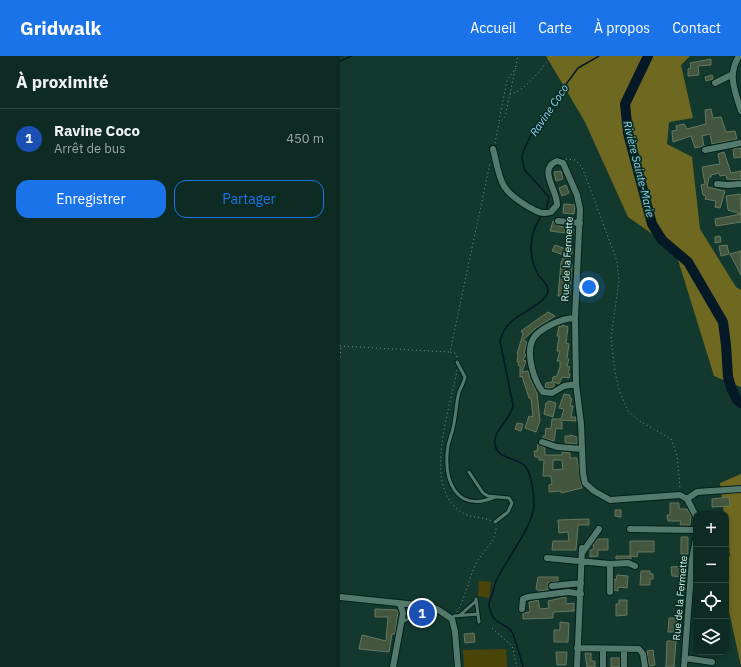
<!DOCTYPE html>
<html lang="fr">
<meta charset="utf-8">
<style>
:root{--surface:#0e2b23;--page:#1c3730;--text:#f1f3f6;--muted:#9ba7a6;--line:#2e4741;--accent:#1a73e8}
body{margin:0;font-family:"IBM Plex Sans",sans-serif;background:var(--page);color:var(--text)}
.controls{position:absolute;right:12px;bottom:12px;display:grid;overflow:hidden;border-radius:8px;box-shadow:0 2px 6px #0003}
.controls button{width:36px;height:36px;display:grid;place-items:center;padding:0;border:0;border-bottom:1px solid var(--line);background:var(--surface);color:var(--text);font:20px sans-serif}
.you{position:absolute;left:249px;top:231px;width:14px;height:14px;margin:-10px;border:3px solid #fff;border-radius:50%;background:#1a73e8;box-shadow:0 0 0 6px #1a73e833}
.badge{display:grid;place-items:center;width:26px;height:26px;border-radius:50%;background:var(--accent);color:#fff;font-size:13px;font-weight:700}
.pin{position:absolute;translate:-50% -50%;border:2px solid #fff;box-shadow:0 1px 4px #0006}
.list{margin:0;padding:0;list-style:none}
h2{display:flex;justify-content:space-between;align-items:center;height:52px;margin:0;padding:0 16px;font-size:17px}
h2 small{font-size:13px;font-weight:400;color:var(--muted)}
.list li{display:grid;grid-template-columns:26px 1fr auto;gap:12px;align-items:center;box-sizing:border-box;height:60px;padding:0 16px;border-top:1px solid var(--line)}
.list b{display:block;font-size:15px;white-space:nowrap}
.list p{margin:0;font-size:13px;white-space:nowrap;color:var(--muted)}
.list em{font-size:13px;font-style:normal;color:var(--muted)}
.actions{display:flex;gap:8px;padding:12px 16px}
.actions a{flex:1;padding:9px 0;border:1px solid var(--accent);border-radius:12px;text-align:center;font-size:14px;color:var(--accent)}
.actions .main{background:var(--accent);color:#fff}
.icon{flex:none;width:22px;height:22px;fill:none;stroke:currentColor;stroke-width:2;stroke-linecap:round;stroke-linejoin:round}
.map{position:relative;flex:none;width:401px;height:611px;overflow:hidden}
header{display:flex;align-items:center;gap:24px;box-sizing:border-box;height:56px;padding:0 20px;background:var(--accent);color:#fff}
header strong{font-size:19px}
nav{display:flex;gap:22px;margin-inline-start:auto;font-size:14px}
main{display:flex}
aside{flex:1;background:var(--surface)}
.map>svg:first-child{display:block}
.green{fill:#4b450a}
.forest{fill:#6f6820}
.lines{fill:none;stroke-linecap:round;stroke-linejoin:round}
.stream{stroke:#051825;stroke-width:1.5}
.river{stroke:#051825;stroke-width:10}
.building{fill:#44573e;stroke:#65795e;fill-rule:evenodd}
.service-casing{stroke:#031f18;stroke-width:5}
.minor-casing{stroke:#031f18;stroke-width:8}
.path{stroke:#75938a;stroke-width:1;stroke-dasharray:1 3;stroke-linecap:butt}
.service{stroke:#537a6d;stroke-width:3}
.minor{stroke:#537a6d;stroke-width:6}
.labels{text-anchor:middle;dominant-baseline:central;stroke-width:3.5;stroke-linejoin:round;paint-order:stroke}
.street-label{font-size:10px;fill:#ddf2ea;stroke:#072f25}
.water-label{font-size:11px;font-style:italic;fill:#9ccef2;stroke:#072f25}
</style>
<header>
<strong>Gridwalk</strong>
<nav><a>Accueil</a><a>Carte</a><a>À propos</a><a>Contact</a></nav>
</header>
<main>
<aside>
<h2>À proximité<small></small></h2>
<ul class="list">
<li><span class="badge" style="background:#1a4fb4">1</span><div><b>Ravine Coco</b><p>Arrêt de bus</p></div><em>450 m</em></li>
</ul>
<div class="actions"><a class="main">Enregistrer</a><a>Partager</a></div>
</aside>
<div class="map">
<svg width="401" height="611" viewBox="0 0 401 611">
<rect width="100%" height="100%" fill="#13392f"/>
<path class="green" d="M139,525L151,526L149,542L138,540Z
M166,593L167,611H124L123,594Z"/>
<path class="forest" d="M206,0H350L341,9L353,62L329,66L327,88L352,101L360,173L396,231L401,234V331L374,320L335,194L288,161L245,66Z
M401,418V610L386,542V502L390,500L386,458H384L380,427Z"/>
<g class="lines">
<path class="stream" d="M0,5L12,0
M206,154L209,141L184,113L182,101L183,96L194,72L238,12L259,0
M183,611C180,600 177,587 172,576C165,565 153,571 149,550C148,546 151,543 152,539C154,534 154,529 156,525C165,506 194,468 194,449C194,439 192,420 186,411C178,401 158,404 155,389C152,374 172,363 173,349L160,285C162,278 167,269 173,264C181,257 207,246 208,235C208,228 203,225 199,220C187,199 189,177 202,159"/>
<path class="river" d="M308,0L285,48L288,77L312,168L322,184L348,206L383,266L386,289L388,321L392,334L397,344L401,347"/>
</g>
<path class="building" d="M371,3V9L358,10L359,19L348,20V13L351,12L350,7Z
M372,19L373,23L366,25L365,21Z
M371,53L373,62L381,61L386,76L395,75L397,83L372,88L370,78L362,80L364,90L355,92L351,80L333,86L332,75L337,74L336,70L344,68L347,73L366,68L365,54Z
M401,92V101L394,102L393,93Z
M384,96L391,117L401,115V124L387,123L386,119L380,120L379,117L371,119V121H369L367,131L385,135L380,152L375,151L376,145L365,143L366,140L363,139L361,129L365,128L362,111L380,108L378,98Z
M221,115L223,123L216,125L214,116Z
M226,129L229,137L222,140L219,132Z
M400,138L401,158L388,154L386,140Z
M224,148L235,149L234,158L223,157Z
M401,158V166L376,170L375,163Z
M213,165L219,170L234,173L233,178L210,175Z
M380,180L381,186L375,187V181Z
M215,189L226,193V191L233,193L229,208H232L230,239L218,240L221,207L224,199L212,195Z
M387,189L389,198L381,200L379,190Z
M401,195V219L390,198Z
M208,256L215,260L196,272L183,284L187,286L184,297L186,299L183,304L186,305L182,316L188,315L190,323L197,337L200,365L196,376L185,372L189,360L193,361L191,342H189L182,320L180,321V310L178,309L179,306H177L178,299L177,298L183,278L181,275Z
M222,269L228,271L226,287L229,288L227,302L229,303L227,310L230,311L228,317L230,318L229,322L222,321L219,328L214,326V331L211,332H205L206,327L212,326L213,321L217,320L220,311V305H217L220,295H217L219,280H217L219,270L222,271Z
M224,338L230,339V342L232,343L230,350H233L231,361H236V365L222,364V373L216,372L214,385L203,382V380H205L206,372L211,373L212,363H221L224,353L219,352Z
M209,345L216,347L213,361L204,358L206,347Z
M177,367L183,368L181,375L175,373Z
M230,379L237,381V388L225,387V380H230Z
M198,388L205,392V399H222V396L230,397V402H237L242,432L221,437V435L209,436V429L212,428L211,420H203L204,404H199V401H195L194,395H197ZM213,404H222L223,413L213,414Z
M389,441L390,450L372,451V443Z
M330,447H339V453H347L351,459L350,469H340L341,465H328L327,459H330Z
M275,454H281V461L275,460Z
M249,463V469H238L236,494H212L213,485H229L228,476L219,477L218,464Z
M341,481H348V498H341Z
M258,483H268V494H258V500L250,501V494L254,493L253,489Z
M290,485H314V496H298L297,501L291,500V503H276V500H290Z
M345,510L346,521L332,520L331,511Z
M301,515H310V518H313V523H310V529H300Z
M277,519L288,520L287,532L278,531V535L274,534V523L276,524Z
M198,521H218V525L208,527V534L199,535L196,533Z
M226,541V548L234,547V555L213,556V562L183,563V557L190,556L189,546L198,544L200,553L209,552L208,545Z
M279,544H287V559L276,560V548H279Z
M35,553L57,554L58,556L55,578H52L49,596L19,593L22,579L46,585L48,561H35Z
M329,562H337V576H328Z
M220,566L229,567L228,586H214V574H220Z
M134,577L135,586L125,587L124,578Z
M327,585H336L334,611H326Z
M313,594L315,609L309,610L307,595Z
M216,596H227L226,609H217Z
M245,597H251V605H255V611H247Z
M271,602H280V611H271Z"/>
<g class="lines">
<g class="service-casing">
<path id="service" d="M117,306L125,321C124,327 121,331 119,336C116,347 116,360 113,372C112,378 109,384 108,390C103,423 115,458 155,441
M129,416L143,437L148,440L169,442L172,447L168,456L155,466
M136,543L139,566
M114,560L138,558
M119,560L136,545
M62,566L74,560L77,549"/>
</g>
<g class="minor-casing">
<path id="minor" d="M399,0C387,19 395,35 401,55
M375,27L391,19
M153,93C161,125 158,132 187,150C196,155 201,159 211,156L217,149C218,135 197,113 217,105L223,107L237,139L240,153L235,262L236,328L241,368L243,417L245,427L254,435L270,444L340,439L347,443L356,460
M365,94L401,87
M377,128L388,129L401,128
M218,165L240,167
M235,262C222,262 197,273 192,285C186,299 194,325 203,336L212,337L224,330L236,328
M202,386L217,391L242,393
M347,443L357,436L401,433
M290,473L356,474
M242,497L259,473
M207,502L270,508L288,507L295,510
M212,530L241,527
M270,536V508
M0,541L87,550L97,553L112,563L115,576L118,611
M182,553L183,543L188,541L228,536L241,538
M237,592L299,593L303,598L305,611
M263,593V611
M284,593V611
M345,602L372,606
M53,611L63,557L60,548
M237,611L242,492
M344,611L352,503L356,483"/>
</g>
<path class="path" d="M170,38C185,36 202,12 211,0
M159,65L167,24L176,12
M155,87L159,67L165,61L178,0
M226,103L235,104L242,111L277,205L279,225L271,282L275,316L279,334L288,355L298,364L331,383L337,399L340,432
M0,290L109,296
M0,301L1,291
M117,301L115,297L110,296L150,107
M117,314C111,351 79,435 125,458C133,462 143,461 152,465
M117,556C127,538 129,520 138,504C145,493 157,484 156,469
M152,572L172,590L177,611"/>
<use href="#service" class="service"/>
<use href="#minor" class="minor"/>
</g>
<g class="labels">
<g class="street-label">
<text transform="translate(227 203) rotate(-87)">Rue de la Fermette</text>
<text transform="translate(340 542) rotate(-85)">Rue de la Fermette</text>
</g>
<g class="water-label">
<text transform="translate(209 54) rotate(-56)">Ravine Coco</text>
<text transform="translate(299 113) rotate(76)">Rivière Sainte-Marie</text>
</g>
</g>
</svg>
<div class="controls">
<button>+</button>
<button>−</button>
<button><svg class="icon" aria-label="locate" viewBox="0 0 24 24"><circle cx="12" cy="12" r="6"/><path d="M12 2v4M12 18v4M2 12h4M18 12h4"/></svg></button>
<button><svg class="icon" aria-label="layers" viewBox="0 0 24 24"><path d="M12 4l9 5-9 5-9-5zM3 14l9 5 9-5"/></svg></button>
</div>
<div class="you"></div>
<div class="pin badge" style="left:82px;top:557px;background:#1a4fb4">1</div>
</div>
</main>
